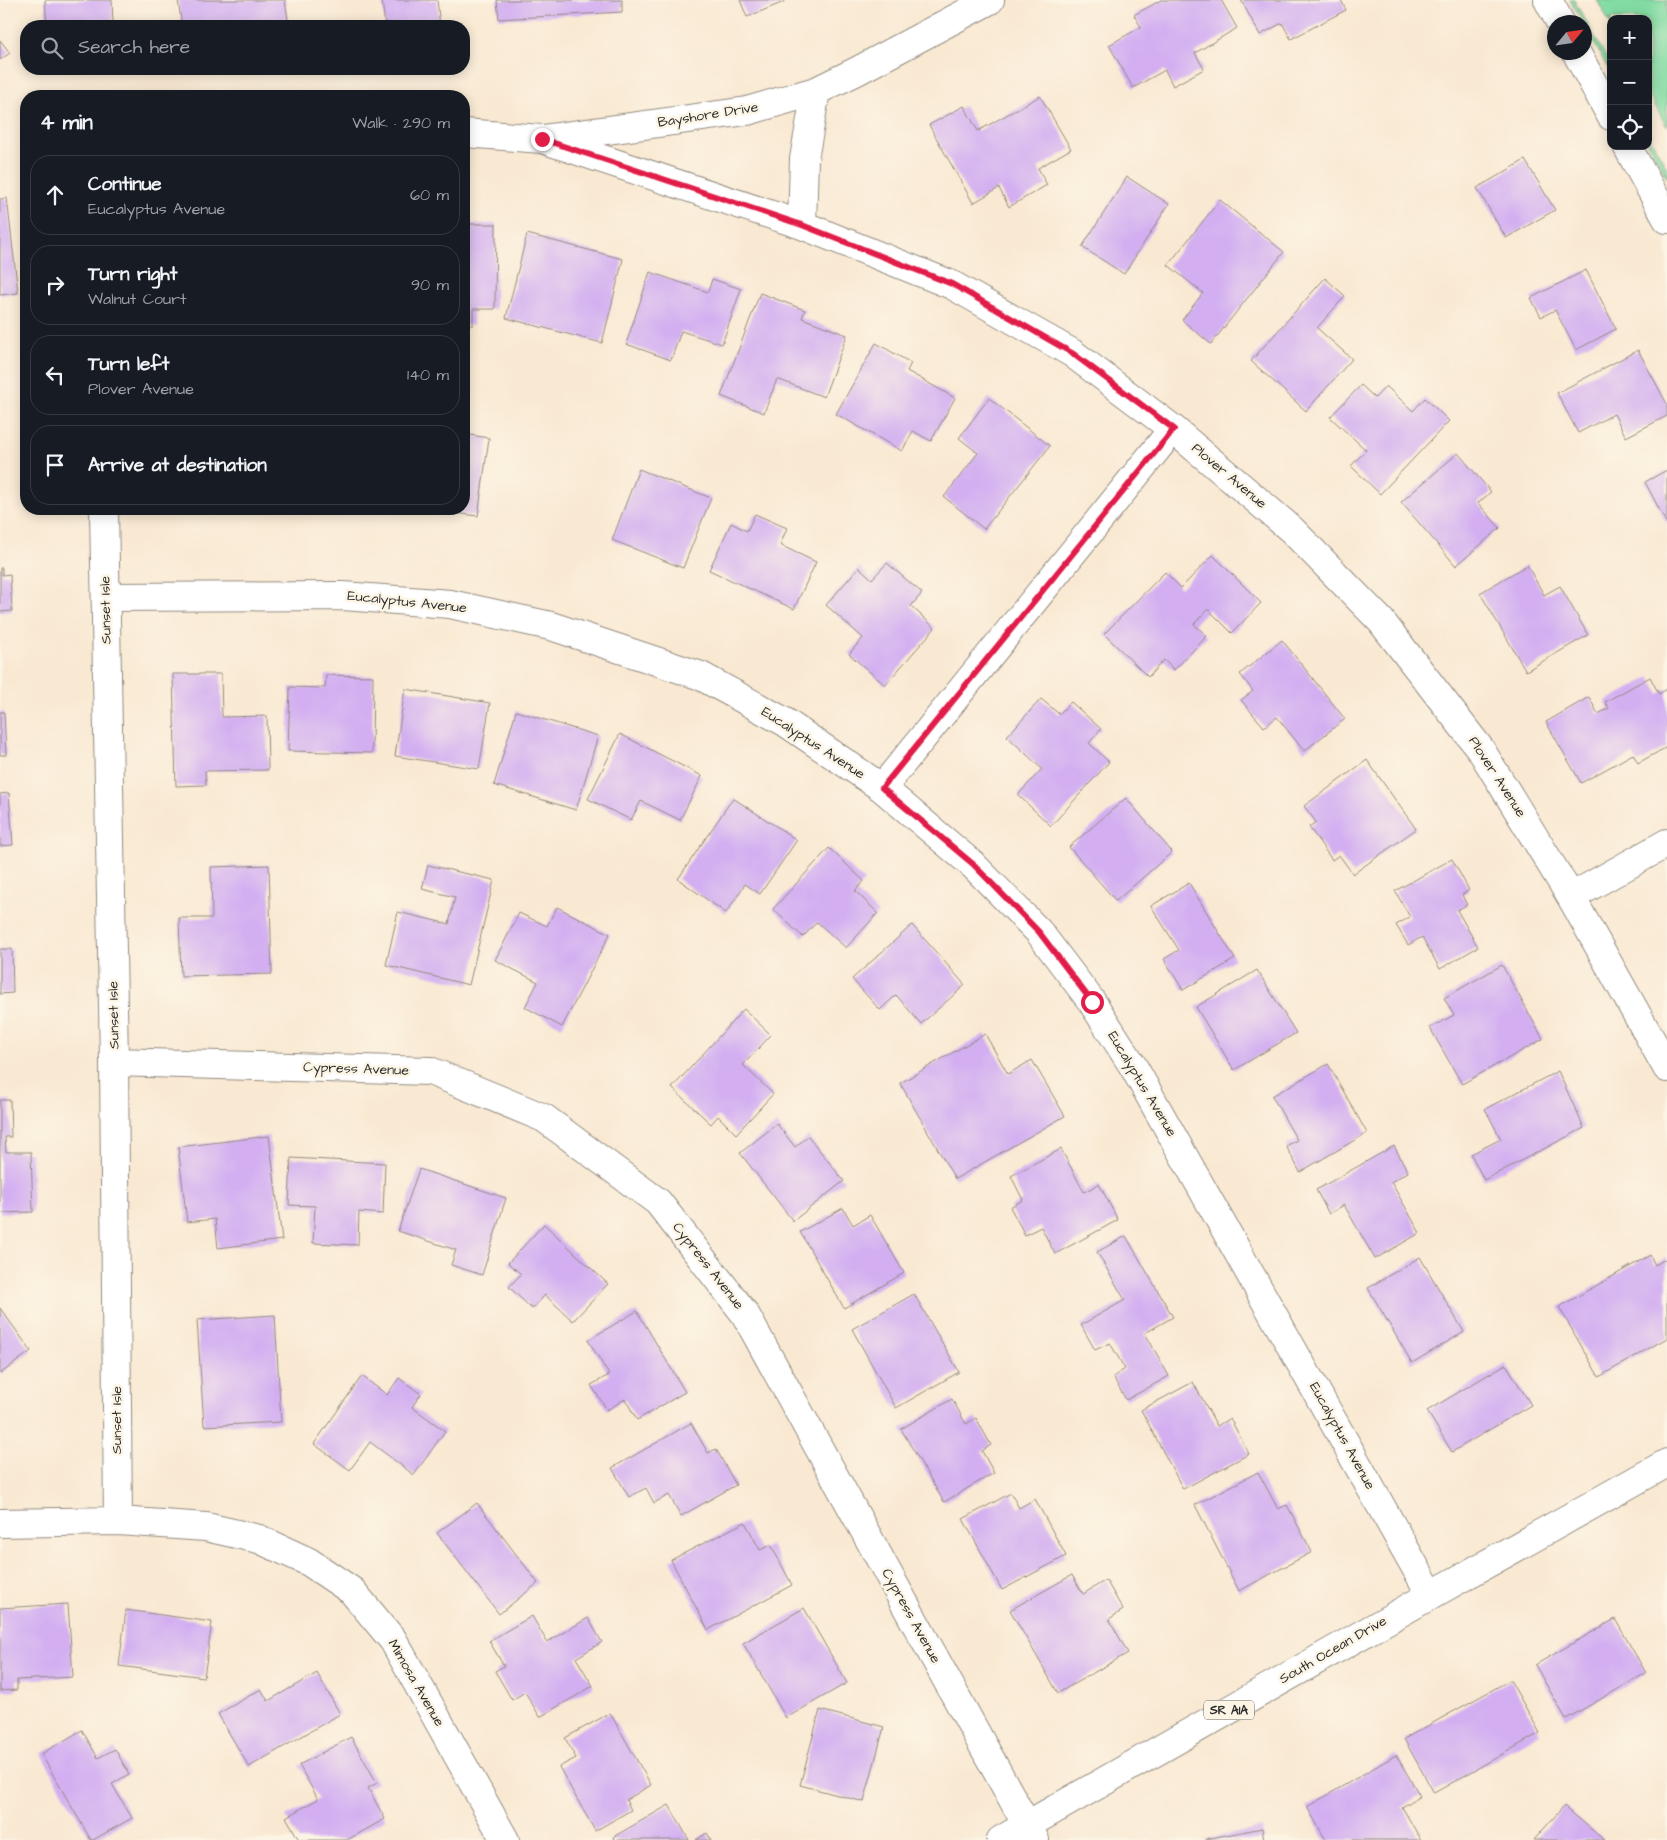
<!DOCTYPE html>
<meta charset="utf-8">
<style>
:root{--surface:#171b24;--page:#20242c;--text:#f1f3f6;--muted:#9ea1a6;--line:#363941}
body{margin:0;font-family:"Architects Daughter",sans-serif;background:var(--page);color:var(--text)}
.controls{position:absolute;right:15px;top:15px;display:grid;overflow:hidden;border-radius:10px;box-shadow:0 2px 12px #0003}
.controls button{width:45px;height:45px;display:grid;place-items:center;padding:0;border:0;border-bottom:1px solid var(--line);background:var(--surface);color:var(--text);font:25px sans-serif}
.compass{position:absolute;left:1547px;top:15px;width:45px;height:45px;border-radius:50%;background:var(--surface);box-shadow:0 2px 12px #0003;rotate:61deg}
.stop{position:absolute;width:15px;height:15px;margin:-11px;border:4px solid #e11d48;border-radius:50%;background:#fff}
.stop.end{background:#e11d48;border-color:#fff;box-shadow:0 1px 5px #0008}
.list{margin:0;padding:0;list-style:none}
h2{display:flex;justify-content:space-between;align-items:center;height:65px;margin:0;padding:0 20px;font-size:21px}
h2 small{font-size:16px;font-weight:400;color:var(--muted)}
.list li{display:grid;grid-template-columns:32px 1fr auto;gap:15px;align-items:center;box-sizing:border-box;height:80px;margin:0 10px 10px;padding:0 10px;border:1px solid var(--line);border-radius:20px}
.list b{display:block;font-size:19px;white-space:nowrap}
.list p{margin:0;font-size:16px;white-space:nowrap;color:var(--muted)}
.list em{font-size:16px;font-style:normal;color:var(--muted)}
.icon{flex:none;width:28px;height:28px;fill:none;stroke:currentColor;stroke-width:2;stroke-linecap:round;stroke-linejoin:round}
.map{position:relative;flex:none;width:1667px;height:1840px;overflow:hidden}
.search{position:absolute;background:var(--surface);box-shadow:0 2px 12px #0003;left:20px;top:20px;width:450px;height:55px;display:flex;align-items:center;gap:12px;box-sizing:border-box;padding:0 18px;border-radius:20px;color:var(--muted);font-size:19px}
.panel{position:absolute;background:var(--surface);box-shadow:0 2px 12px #0003;left:20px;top:90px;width:450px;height:425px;border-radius:20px}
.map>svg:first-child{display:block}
.green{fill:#81dba2;stroke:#568366}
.building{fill:#d3aff1}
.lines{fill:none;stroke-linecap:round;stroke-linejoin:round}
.minor-casing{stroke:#928a7f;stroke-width:30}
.major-casing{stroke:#928a7f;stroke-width:30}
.minor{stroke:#fff;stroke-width:28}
.major{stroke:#fff;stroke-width:28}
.route{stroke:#e11d48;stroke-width:6}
.labels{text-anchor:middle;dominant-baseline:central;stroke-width:5;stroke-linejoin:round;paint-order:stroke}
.shield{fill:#fcf5e5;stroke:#6a6863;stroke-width:1}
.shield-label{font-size:12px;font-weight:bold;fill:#2b2b2b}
.street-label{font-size:14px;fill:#2b2b2b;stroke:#fcf5e5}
</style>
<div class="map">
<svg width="1667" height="1840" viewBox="0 0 1667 1840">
<rect width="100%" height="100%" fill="#fcf5e5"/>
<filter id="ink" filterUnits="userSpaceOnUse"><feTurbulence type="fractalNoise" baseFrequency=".02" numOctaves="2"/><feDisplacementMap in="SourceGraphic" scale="10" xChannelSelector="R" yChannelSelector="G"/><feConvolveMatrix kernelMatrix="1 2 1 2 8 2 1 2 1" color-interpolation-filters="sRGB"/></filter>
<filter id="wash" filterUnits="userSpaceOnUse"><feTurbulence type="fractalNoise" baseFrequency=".0096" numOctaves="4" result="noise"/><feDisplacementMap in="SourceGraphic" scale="20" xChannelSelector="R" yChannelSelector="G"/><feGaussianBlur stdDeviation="1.12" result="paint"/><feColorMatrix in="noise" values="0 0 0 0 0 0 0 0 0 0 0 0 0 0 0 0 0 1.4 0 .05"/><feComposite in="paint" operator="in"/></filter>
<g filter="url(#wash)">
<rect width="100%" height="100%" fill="#f9e9d3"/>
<path class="green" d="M1570,0H1574L1611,66V74L1585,26L1584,22H1583Z
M1597,0H1667V127L1648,93V19H1611V25Z
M1648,134L1667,168V178L1648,143Z"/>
<g id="blocks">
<path class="building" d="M45,0H112L113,23L47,26Z
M178,0H285L289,26H182Z
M382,0H437L440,26H385Z
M497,0H622V12L499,19Z
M740,0H783L784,2L747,17Z
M1161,0H1221L1237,28L1195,53L1204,69L1173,86L1165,70L1133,88L1109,45L1141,27L1134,15Z
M1241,0H1341L1346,10L1291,39L1282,23L1260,35Z
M0,40L10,53L0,60Z
M1040,96L1071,149L1038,168L1047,185L1009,207L999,188L973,203L929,125L964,106L978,131Z
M1525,160L1555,210L1506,238L1477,188Z
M1127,177L1169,204L1124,274L1082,247Z
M7,198L18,293L0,295V199Z
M1220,200L1284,252L1211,344L1182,320L1203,293L1168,265Z
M464,224H496L495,309H473V325H464Z
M527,234L623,259L602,343L506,318Z
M1586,270L1616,329L1576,350L1555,310L1541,317L1531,298Z
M650,272L708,292L712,279L741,289L722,344L681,331L671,360L626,344Z
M1325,278L1345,296L1317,328L1352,359L1306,411L1251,361Z
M760,293L805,310L802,318L847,335L824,397L777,379L764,413L721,396Z
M876,343L911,363L907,371L955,398L931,441L913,431L902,451L836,414Z
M1638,350L1667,404V416L1626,437L1614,414L1578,433L1557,393Z
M1361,385L1375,398L1386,386L1413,411L1425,398L1449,421L1380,494L1351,466L1366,450L1330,417Z
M989,398L1050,446L984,529L944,497L978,453L959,438Z
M464,434L489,438L478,516L431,510L464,509Z
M1458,453L1491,492L1478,503L1500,528L1456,566L1401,502Z
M639,469L711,498L683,568L612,540Z
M1667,470V524L1645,482Z
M355,509H371V512L355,510Z
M755,514L787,528L780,545L816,562L794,609L709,570L731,523L747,531Z
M1213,555L1261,603L1232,633L1208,609L1194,624L1207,636L1174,670L1164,660L1148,677L1104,634L1165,572L1181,588Z
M887,563L922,593L911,606L935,628L885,685L849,654L863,638L826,605L859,567L872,579Z
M1527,565L1544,595L1560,586L1588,635L1526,671L1480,593Z
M0,568H2V575L10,574L12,611L0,612Z
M1282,640L1345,719L1304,751L1277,717L1264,727L1241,700L1253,691L1240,674Z
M173,674H221L222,717L267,716L268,770L205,771L206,785L176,786Z
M326,675L373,676L372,753L288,751L290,687L325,688Z
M1650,677L1659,694L1667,689V747L1638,763L1633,754L1581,783L1546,722L1589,697L1598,714L1609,708L1605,702Z
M405,689L490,703L479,769L395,756Z
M1041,699L1059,714L1071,702L1101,729L1089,743L1109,762L1051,826L1018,795L1042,769L1007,736Z
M516,711L598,736L576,810L494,785Z
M0,712H4L6,755H0Z
M620,734L702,776L680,820L641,801L631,820L588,799Z
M1367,760L1416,829L1353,874L1339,855L1332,860L1309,827L1316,822L1304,806Z
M9,793L13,845L0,846V794Z
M733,798L797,840L760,894L745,884L726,913L678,879Z
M1126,798L1172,852L1116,901L1069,847Z
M829,848L864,881L855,891L878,913L846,948L817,922L803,937L773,909Z
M1452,859L1469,890L1462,895L1467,905L1457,910L1478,947L1440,969L1422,937L1408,945L1396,925L1410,917L1395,891Z
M269,865L272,974L181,976L179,918H212L211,867Z
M428,865L494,880L469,985L386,965L398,912L449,924L455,897L422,889Z
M1189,883L1235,959L1183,990L1164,959L1179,950L1151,906Z
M557,907L610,934L562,1027L525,1007L538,982L495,960L519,913L547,926Z
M912,925L965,985L921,1024L896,995L880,1010L852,979Z
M0,949H12L13,993L0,994Z
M1502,965L1543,1039L1462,1084L1430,1028L1454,1015L1444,998Z
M1257,970L1296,1033L1234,1070L1196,1007Z
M744,1009L771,1035L743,1065L773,1094L736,1134L718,1116L711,1124L672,1088Z
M985,1034L1008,1074L1032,1060L1065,1116L955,1179L900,1083Z
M1328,1064L1367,1133L1300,1172L1286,1146L1297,1140L1272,1096Z
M1558,1071L1584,1128L1484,1180L1471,1154L1501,1139L1485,1109Z
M0,1100H10L11,1137H5L6,1152H31L33,1212L0,1213Z
M777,1124L795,1147L808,1136L844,1181L793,1221L740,1153Z
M269,1136L282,1240L218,1248L215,1219L187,1222L178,1147Z
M1394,1146L1408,1172L1391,1182L1420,1233L1375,1259L1344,1205L1329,1214L1316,1190Z
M1061,1149L1084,1192L1099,1184L1118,1220L1055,1254L1041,1227L1025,1235L1010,1207L1023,1200L1011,1176Z
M291,1158L385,1163L383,1214L359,1212L358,1245L313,1243L315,1206L289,1205Z
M419,1169L506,1198L482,1275L451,1265L456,1250L398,1231Z
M843,1208L853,1225L870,1215L904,1273L844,1308L800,1232Z
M544,1224L608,1284L573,1321L545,1295L532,1309L509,1287L521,1274L508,1263Z
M1126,1236L1173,1317L1145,1333L1169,1376L1126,1400L1113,1377L1125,1369L1110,1343L1095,1350L1081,1325L1125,1300L1097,1252Z
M1650,1255L1655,1265L1667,1258V1338L1599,1377L1559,1307Z
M1420,1257L1464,1332L1412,1363L1368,1288Z
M914,1294L959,1372L896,1408L852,1329Z
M0,1308L31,1351L0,1374Z
M637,1311L685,1392L637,1420L625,1399L607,1410L591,1385L609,1375L588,1340Z
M275,1315L281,1422L204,1426L197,1320Z
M1506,1364L1531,1405L1452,1452L1427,1411Z
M362,1376L387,1395L399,1378L421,1394L412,1407L445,1431L414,1475L370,1442L350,1470L314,1444Z
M1193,1382L1217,1426L1230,1418L1249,1454L1183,1489L1141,1410Z
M952,1399L966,1424L976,1418L991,1445L982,1451L994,1473L944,1502L901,1429Z
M691,1423L708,1453L716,1449L736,1485L681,1516L669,1495L654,1503L646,1488L629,1497L612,1468Z
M1258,1472L1278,1509L1287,1505L1312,1552L1239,1591L1195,1505Z
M1011,1493L1019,1508L1035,1499L1066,1556L1002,1590L963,1519Z
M477,1503L538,1583L499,1614L437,1533Z
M745,1522L760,1550L771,1545L792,1585L708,1630L671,1560Z
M1072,1575L1083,1594L1106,1580L1123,1610L1109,1619L1128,1653L1058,1693L1010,1610Z
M68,1604L73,1677L17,1680V1690L0,1691V1608Z
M804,1608L847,1683L786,1718L743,1643Z
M126,1610L212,1622L204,1677L119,1666Z
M532,1616L547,1642L588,1618L602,1642L576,1658L593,1686L540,1717L525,1692L512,1700L495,1671L504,1666L489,1641Z
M1615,1619L1646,1673L1566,1719L1535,1665Z
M317,1673L340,1714L249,1767L218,1714L261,1689L268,1701Z
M1510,1680L1540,1733L1434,1793L1404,1739Z
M820,1710L884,1727L864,1802L800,1785Z
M610,1713L651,1785L626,1800L631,1810L595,1831L559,1767L576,1758L565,1738Z
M82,1730L98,1758L115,1749L129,1774L112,1784L132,1818L93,1840H91L41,1754Z
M351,1737L377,1783L368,1788L385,1819L347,1840H299L286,1817L318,1799L299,1765Z
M1396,1755L1420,1796L1402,1807L1421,1840H1326L1307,1807Z
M669,1805L689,1840H614L613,1837Z
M1564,1806L1604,1840H1534Z
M1262,1828L1264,1840H1206V1839Z
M707,1833L711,1840H696Z"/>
</g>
</g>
<g filter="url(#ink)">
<use href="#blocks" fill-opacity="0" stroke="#928a7f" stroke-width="1"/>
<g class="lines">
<g class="minor-casing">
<path id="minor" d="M1548,0L1560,22
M1576,52L1611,116
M464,133L542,139L747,111L816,91L857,71L990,0
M542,139L802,225L952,285L1072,353L1173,429L1292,530L1381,621L1481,750L1571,897L1667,1068
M1627,146L1667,219
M802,225L804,159L816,91
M104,509L114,1062L118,1521
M106,597L343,596L450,604L551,626L701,676L785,722L882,788L973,865L1039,932L1092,1002L1133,1066L1431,1595
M882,788L1173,429
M1571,897L1667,843
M114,1062L430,1071L544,1118L658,1202L745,1314L1035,1840
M0,1523L118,1521L206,1527L259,1539L309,1562L352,1591L393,1640L505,1840"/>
</g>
<g class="major-casing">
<path id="major" d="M1001,1840L1431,1595L1667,1463"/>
</g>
<use href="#minor" class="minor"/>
<use href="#major" class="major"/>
</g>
</g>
<g class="lines" filter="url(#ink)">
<path class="route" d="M542,139L802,225L952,284L1072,353L1174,429L882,788L973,864L1039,932L1092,1002"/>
</g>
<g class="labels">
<rect class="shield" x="1204" y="1700.5" width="50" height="19" rx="4"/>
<g class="shield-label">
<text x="1229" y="1710">SR A1A</text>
</g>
<g class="street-label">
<text transform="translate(708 115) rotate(-9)">Bayshore Drive</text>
<text transform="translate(1229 476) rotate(40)">Plover Avenue</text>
<text transform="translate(407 602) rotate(6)">Eucalyptus Avenue</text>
<text transform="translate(106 610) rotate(-91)">Sunset Isle</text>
<text transform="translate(813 743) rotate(33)">Eucalyptus Avenue</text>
<text transform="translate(1497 777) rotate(57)">Plover Avenue</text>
<text transform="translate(114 1015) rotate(-91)">Sunset Isle</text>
<text transform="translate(356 1069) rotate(2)">Cypress Avenue</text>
<text transform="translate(1142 1084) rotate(59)">Eucalyptus Avenue</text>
<text transform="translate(708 1266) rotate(52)">Cypress Avenue</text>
<text transform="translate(117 1420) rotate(-90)">Sunset Isle</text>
<text transform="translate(1342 1436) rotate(61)">Eucalyptus Avenue</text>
<text transform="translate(911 1616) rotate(61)">Cypress Avenue</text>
<text transform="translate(1333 1650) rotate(-30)">South Ocean Drive</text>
<text transform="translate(416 1683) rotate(60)">Mimosa Avenue</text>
</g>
</g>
</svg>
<div class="controls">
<button>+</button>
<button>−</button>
<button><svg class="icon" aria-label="locate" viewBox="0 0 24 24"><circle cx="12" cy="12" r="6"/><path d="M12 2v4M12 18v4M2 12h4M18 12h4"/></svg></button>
</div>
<svg class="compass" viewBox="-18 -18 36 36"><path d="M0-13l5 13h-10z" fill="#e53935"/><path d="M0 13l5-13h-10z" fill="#9ea1a6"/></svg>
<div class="stop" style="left:1092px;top:1002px"></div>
<div class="stop end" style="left:542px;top:139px"></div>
<div class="search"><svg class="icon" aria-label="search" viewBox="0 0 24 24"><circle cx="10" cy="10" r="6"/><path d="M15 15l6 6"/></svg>Search here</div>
<section class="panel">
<h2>4 min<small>Walk · 290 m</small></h2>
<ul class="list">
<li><svg class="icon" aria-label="ahead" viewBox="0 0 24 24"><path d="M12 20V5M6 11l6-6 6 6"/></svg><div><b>Continue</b><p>Eucalyptus Avenue</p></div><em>60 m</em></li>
<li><svg class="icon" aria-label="right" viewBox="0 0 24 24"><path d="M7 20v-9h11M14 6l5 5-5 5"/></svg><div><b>Turn right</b><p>Walnut Court</p></div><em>90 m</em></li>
<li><svg class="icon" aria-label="left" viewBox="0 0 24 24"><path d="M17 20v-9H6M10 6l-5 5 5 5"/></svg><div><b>Turn left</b><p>Plover Avenue</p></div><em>140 m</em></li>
<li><svg class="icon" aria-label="arrive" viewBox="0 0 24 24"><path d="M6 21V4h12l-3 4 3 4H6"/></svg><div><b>Arrive at destination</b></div></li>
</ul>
</section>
</div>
